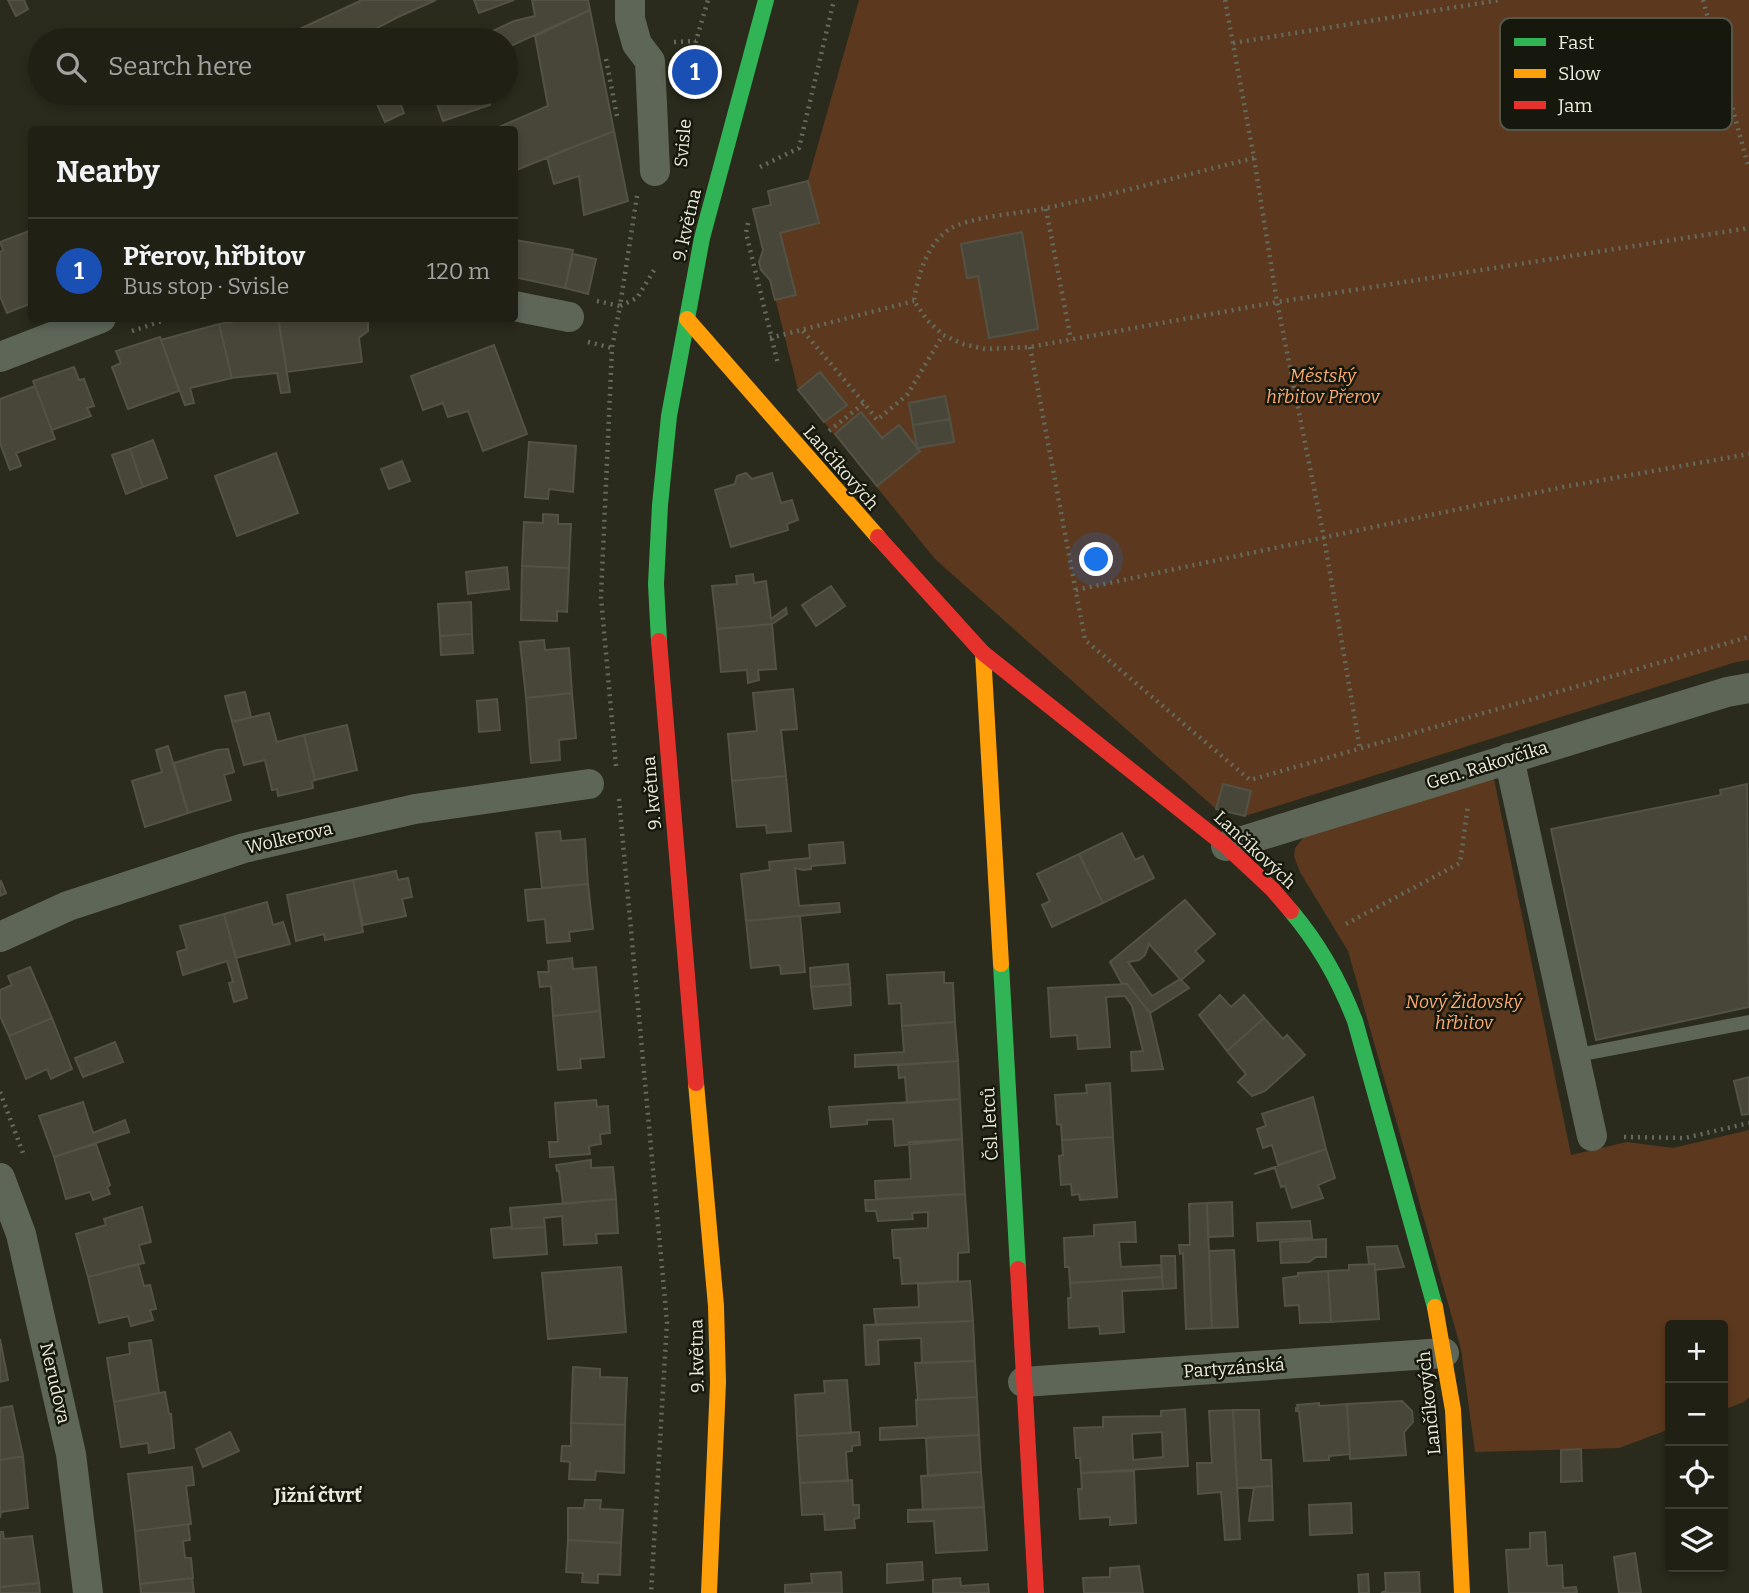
<!DOCTYPE html>
<meta charset="utf-8">
<style>
:root{--surface:#202015;--page:#28281e;--text:#f1f3f6;--muted:#a2a3a0;--line:#3d3e34;--accent:#b45309}
body{margin:0;font-family:Bitter,serif;background:var(--page);color:var(--text)}
.controls{position:absolute;right:21px;bottom:21px;display:grid;overflow:hidden;border-radius:7px;box-shadow:0 4px 10px #0003}
.controls button{width:63px;height:63px;display:grid;place-items:center;padding:0;border:0;border-bottom:2px solid var(--line);background:var(--surface);color:var(--text);font:35px sans-serif}
.you{position:absolute;left:1097px;top:560px;width:24px;height:24px;margin:-18px;border:5px solid #fff;border-radius:50%;background:#1a73e8;box-shadow:0 0 0 10px #1a73e833}
.badge{display:grid;place-items:center;width:46px;height:46px;border-radius:50%;background:var(--accent);color:#fff;font-size:23px;font-weight:700}
.pin{position:absolute;translate:-50% -50%;border:4px solid #fff;box-shadow:0 2px 7px #0006}
.list{margin:0;padding:0;list-style:none}
h2{display:flex;justify-content:space-between;align-items:center;height:91px;margin:0;padding:0 28px;font-size:30px}
h2 small{font-size:23px;font-weight:400;color:var(--muted)}
.list li{display:grid;grid-template-columns:46px 1fr auto;gap:21px;align-items:center;box-sizing:border-box;height:105px;padding:0 28px;border-top:2px solid var(--line)}
.list b{display:block;font-size:26px;white-space:nowrap}
.list p{margin:0;font-size:23px;white-space:nowrap;color:var(--muted)}
.list em{font-size:23px;font-style:normal;color:var(--muted)}
.icon{flex:none;width:38px;height:38px;fill:none;stroke:currentColor;stroke-width:2;stroke-linecap:round;stroke-linejoin:round}
.map{position:relative;flex:none;width:1749px;height:1593px;overflow:hidden}
.search{position:absolute;background:var(--surface);box-shadow:0 4px 10px #0003;left:28px;top:28px;width:490px;height:77px;display:flex;align-items:center;gap:18px;box-sizing:border-box;padding:0 24px;border-radius:38px;color:var(--muted);font-size:26px}
.panel{position:absolute;background:var(--surface);box-shadow:0 4px 10px #0003;left:28px;top:126px;width:490px;height:196px;border-radius:7px}
.map>svg:first-child{display:block}
.green{fill:#5c391e}
.building{fill:#484639;stroke:#545145;stroke-width:2;fill-rule:evenodd}
.lines{fill:none;stroke-linecap:round;stroke-linejoin:round}
.path{stroke:#646a5d;stroke-width:4.5;stroke-dasharray:2 5;stroke-linecap:butt}
.lane{stroke:#5e6658;stroke-width:14}
.street{stroke:#5e6658;stroke-width:30}
.fast{stroke:#30b455;stroke-width:16}
.slow{stroke:#ff9f0a;stroke-width:16}
.jam{stroke:#e5322d;stroke-width:16}
.labels{text-anchor:middle;dominant-baseline:central;stroke-width:5;stroke-linejoin:round;paint-order:stroke}
.street-label{font-size:18px;fill:#e9eada;stroke:#17180d}
.park-label{font-size:18px;font-style:italic;fill:#feab71;stroke:#17180d}
.neighbourhood-label{font-size:19px;font-weight:bold;fill:#e9eada;stroke:#17180d}
.key{fill:#17180d;stroke:#56574a;stroke-width:2}
.key-label{font-size:19px;fill:#e9eada}
</style>
<div class="map">
<svg width="1749" height="1593" viewBox="0 0 1749 1593">
<rect width="100%" height="100%" fill="#2a2b1c"/>
<path class="green" d="M859,0H1749V660L1736,662L1245,816L1216,809L935,559L798,390L753,209L771,204L768,191L808,180Z
M1493,774L1571,1155L1627,1142L1673,1148L1749,1130V1397L1744,1402L1723,1410V1325H1670V1429L1619,1448L1475,1452L1461,1349L1348,951L1300,872L1294,856L1295,848L1304,837Z"/>
<path class="building" d="M8,0H24L28,9L16,16Z
M362,0H436L398,17L354,40H276Z
M474,0H514L479,13Z
M532,0H588L590,10L506,48V40H483L482,36L514,21L535,16Z
M590,10L614,131L514,171V130H492L548,106L535,36Z
M372,93H396L404,113L385,122Z
M433,93H485L490,105L443,121Z
M614,131L628,201L584,215L579,176L554,184L547,157Z
M808,181L819,223L780,233L796,295L775,300L770,280L761,270L759,262L763,250L753,209L771,205L768,191Z
M32,230V303L7,313L0,296V252L3,250L0,242Z
M1022,232L1038,329L989,338L978,276L967,278L961,244Z
M515,240L573,250L565,288L514,277Z
M573,254L596,259L588,294L565,288Z
M256,318H278L290,392L281,393L277,373L232,378L219,324Z
M278,318H368V331L359,338L362,362L287,372Z
M219,324L232,378L190,388L194,403L185,405L161,340Z
M160,337L179,391L128,409L112,367L121,363L116,351Z
M494,345L527,434L483,451L468,411L448,417L443,403L423,410L411,376Z
M74,367L79,380L84,379L94,406L87,408L91,416L52,430L33,381Z
M820,372L847,405L824,422L798,390Z
M35,386L55,439L16,453L21,466L10,470L0,443V399Z
M945,396L950,419L913,425L909,403Z
M861,412L882,438L899,425L920,451L877,486L835,434Z
M950,419L954,442L917,448L913,425Z
M153,440L167,478L143,487L130,449Z
M529,442L576,446L573,492L549,489L548,499L525,497Z
M130,449L143,487L126,494L112,455Z
M276,453L298,513L237,536L215,476Z
M402,461L410,481L389,489L381,469Z
M746,473L752,479L772,473L781,503L792,500L798,520L787,524L788,530L731,547L715,490L735,484L737,476Z
M543,514L558,515V524H571L569,568L522,566L524,522L543,523Z
M522,566L569,568L567,612L557,611V621L521,620Z
M507,567L509,589L468,594L466,572Z
M753,574L754,583L766,581L771,619L786,608L787,614L772,624L717,629L712,586L737,584L736,576Z
M831,586L845,606L816,626L802,605Z
M471,602L472,634L440,636L438,604Z
M772,624L776,669L758,670L759,680L748,683L747,670L721,672L717,629Z
M472,634L473,653L441,655L440,636Z
M544,640L545,650L569,648L572,693L526,698L520,642Z
M793,689L797,729L781,730L786,776L732,781L728,734L757,731L753,693Z
M245,692L251,717L232,722L225,696Z
M572,693L576,738L559,740L560,760L531,763L526,698Z
M497,699L500,730L479,732L477,701Z
M269,713L277,742L304,735L315,780L312,781L313,788L278,796L277,789L272,790L265,760L244,765L232,722Z
M347,725L357,770L315,780L304,735Z
M168,746L188,813L145,827L132,781L162,772L156,750Z
M228,749L234,772L224,775L231,800L188,813L174,763L217,750Z
M786,776L791,831L767,833L766,825L737,827L732,781Z
M1223,784L1251,791L1245,816L1216,809Z
M1747,784L1749,1007L1596,1040L1551,829L1721,795L1720,790Z
M560,831L561,841L585,839L588,884L542,888L536,833Z
M1122,833L1135,860L1143,856L1154,878L1103,903L1079,854Z
M843,842L845,863L811,866V869L803,870L795,868L799,906L839,903L840,912L746,921L741,874L770,870L769,862L810,858L809,845Z
M1079,854L1103,903L1052,927L1042,905L1050,901L1037,874Z
M396,871L398,880L408,878L412,897L402,899L406,916L363,925L353,880Z
M353,880L363,932L325,940L324,934L296,941L287,895Z
M1,881L6,893L0,896V882Z
M588,884L593,929L569,932L570,941L547,943L545,919L528,921L525,890Z
M1185,900L1215,934L1195,951L1204,961L1181,980L1189,988L1150,1013L1127,984H1122L1110,962ZM1149,944L1180,979L1152,996L1128,962L1139,960L1145,955Z
M267,902L273,925L283,922L290,944L236,958L224,914Z
M224,914L247,998L234,1002L229,983L233,982L227,961L183,975L177,952L187,949L180,926Z
M800,916L805,972L781,974L780,965L751,968L746,921Z
M572,958L573,969L596,967L600,1011L553,1016L551,986L540,987L538,972H549L548,961Z
M848,964L850,984L811,987L810,968Z
M30,967L52,1018L9,1036L0,1016V990L12,985L8,976Z
M944,972V983H953L955,1022L902,1026L901,1003L889,1004L887,975Z
M850,984L851,1005L814,1009L811,987Z
M1127,984L1150,1013L1163,1069L1132,1071L1131,1052L1143,1051L1132,1006L1125,996L1106,997L1110,1047L1078,1049L1077,1035L1051,1037L1048,988Z
M1220,995L1231,1007L1244,995L1264,1018L1227,1051L1199,1015Z
M600,1011L604,1057L580,1059L581,1068L558,1070L553,1016Z
M52,1018L72,1069L51,1079L47,1069L26,1079L9,1036Z
M1264,1018L1283,1039L1287,1035L1305,1055L1265,1091L1252,1096L1238,1082L1246,1074L1227,1051Z
M955,1022L958,1061L855,1067V1055L904,1052L902,1026Z
M115,1042L123,1062L83,1077L75,1058Z
M958,1061L960,1099L907,1103L905,1077L899,1078L898,1065Z
M1749,1077V1114L1742,1115L1734,1081Z
M1110,1083L1113,1137L1062,1140L1061,1125L1057,1124L1055,1095L1087,1093L1086,1085Z
M1313,1097L1326,1149L1278,1165L1272,1145L1263,1148L1257,1129L1266,1126L1262,1114Z
M960,1099L962,1139L895,1146L893,1119L867,1120V1124L831,1127L829,1107Z
M596,1100L597,1107L608,1106L610,1133L600,1134L601,1144L589,1146L590,1154L550,1157L549,1142H558L555,1103Z
M83,1102L93,1133L125,1120L129,1132L54,1157L39,1116Z
M1113,1137L1117,1197L1080,1200L1079,1194L1072,1195L1071,1184L1061,1185L1059,1156L1063,1155L1062,1140Z
M962,1139L965,1194L876,1199L875,1181L911,1179L909,1142Z
M96,1144L110,1185L107,1187L110,1194L93,1200L90,1192L66,1199L54,1157Z
M1326,1149L1335,1178L1318,1185L1323,1198L1292,1208L1285,1186L1281,1187L1275,1168L1254,1174Z
M591,1160V1168L613,1167L616,1199L563,1204L559,1171H557L556,1165Z
M965,1194L969,1252L958,1253V1281L902,1284L900,1258H894L892,1230L928,1228V1212L912,1213L913,1219L878,1221L876,1211H866L865,1200Z
M616,1199L618,1233L596,1234L597,1243L564,1245L562,1216L544,1218L545,1227L512,1229L510,1208Z
M1232,1202L1233,1236L1208,1237L1207,1203Z
M1207,1203L1212,1328L1186,1329L1183,1253L1180,1254L1179,1245H1190L1189,1204Z
M142,1207L151,1242L139,1245L144,1263L88,1277L76,1234L106,1225L104,1219Z
M1310,1221L1312,1238L1258,1241L1257,1223Z
M1135,1222L1136,1242H1119L1121,1267L1161,1265L1162,1277L1070,1283L1069,1267H1065L1064,1238L1094,1236V1225Z
M511,1227L512,1229L545,1227L547,1254L494,1258L491,1229Z
M1326,1239V1257H1316L1309,1262L1281,1263L1280,1242Z
M1397,1246L1404,1267L1375,1270V1264H1369L1367,1247Z
M1234,1250L1238,1327L1212,1328L1209,1251Z
M1161,1256H1175L1176,1288L1163,1289Z
M138,1264L144,1286L150,1285L156,1309L150,1310L153,1320L131,1326L128,1316L99,1323L88,1277Z
M1375,1264L1379,1319L1331,1322L1328,1271L1349,1270V1265Z
M621,1267L626,1332L548,1339L542,1273Z
M1328,1271L1331,1322L1300,1323L1299,1305L1285,1306L1283,1278L1298,1276V1273Z
M1162,1277L1163,1289L1122,1291L1124,1332L1100,1334L1099,1326L1069,1328L1068,1298H1071L1070,1283Z
M970,1281L973,1321L876,1325L874,1309L919,1307L918,1284Z
M973,1321L975,1361L922,1363L921,1338L878,1340L879,1364L866,1365L864,1325Z
M0,1339L8,1380L0,1382Z
M151,1340L159,1393L114,1402L107,1358L130,1354L129,1343Z
M975,1361L977,1397L918,1400L915,1363Z
M573,1367L600,1369V1377L627,1378L625,1425L571,1423Z
M847,1380L851,1433L797,1436L795,1395L825,1393L824,1381Z
M165,1392L169,1414H171L174,1448L149,1453L148,1443L121,1447L114,1402Z
M977,1397L979,1435L880,1440V1428L917,1426L916,1400Z
M1402,1401L1412,1411L1413,1422L1404,1432L1406,1455L1350,1459L1347,1404Z
M1319,1403V1406L1347,1404L1350,1454L1329,1456V1460L1304,1461L1299,1411H1296V1408H1298L1297,1405Z
M12,1406L23,1456L0,1460V1408Z
M1185,1409L1188,1466L1081,1473L1080,1458H1076L1074,1428L1103,1427V1417L1161,1416V1411ZM1162,1432L1163,1457L1133,1460L1132,1434Z
M1233,1410H1259L1261,1460H1271L1272,1486L1237,1488Z
M1233,1410L1240,1539L1225,1540L1221,1492L1198,1494L1197,1463H1212L1209,1411Z
M571,1423L625,1425L624,1473L596,1471L595,1480L569,1479L570,1462L561,1461L562,1446H571Z
M230,1432L239,1451L203,1467L196,1449Z
M859,1432L860,1445L852,1446V1451L846,1452L848,1481L800,1483L797,1436Z
M979,1435L981,1472L928,1476L926,1438Z
M1581,1449L1582,1481L1561,1482V1450Z
M23,1456L28,1508L1,1512L0,1518V1460Z
M192,1467L194,1485L186,1486L191,1524L135,1531L128,1474Z
M1134,1471L1136,1523L1110,1525V1517L1080,1519L1078,1489H1082L1081,1473Z
M981,1472L984,1507L923,1510L921,1476Z
M852,1480L853,1505H859V1518L854,1519L855,1528L825,1530L824,1514L802,1515L800,1483Z
M1272,1486L1273,1520L1249,1521L1254,1487Z
M585,1500H601L600,1509L623,1510L621,1543L568,1540V1508H584Z
M1351,1503L1352,1533L1310,1535L1309,1505Z
M984,1507L987,1550L936,1553L934,1521L908,1522V1510Z
M188,1524L190,1540L183,1541L185,1558H191L193,1578L140,1584L135,1531Z
M0,1532H3L4,1539L32,1536L39,1583L0,1587Z
M1545,1532L1547,1566L1562,1565L1563,1588L1576,1587L1577,1593H1509L1506,1550L1530,1549V1533Z
M568,1540L621,1543L620,1575L598,1574V1583L582,1582L583,1573L566,1572Z
M1635,1553L1641,1593H1619L1614,1557Z
M922,1562L923,1580L887,1583V1564Z
M1139,1566L1143,1593H1084L1083,1578L1110,1577V1568Z
M841,1572L842,1593H785V1585L812,1583L811,1574Z
M1419,1572L1420,1593H1381L1386,1591L1385,1573Z
M1368,1574L1369,1593H1359L1358,1575Z
M192,1578L194,1593H141L140,1584Z
M960,1578L961,1586L988,1584L989,1593H933V1580Z
M39,1583L40,1593H0V1587Z"/>
<g class="lines">
<path class="path" d="M1225,0L1254,158L1277,302L1324,538L1360,749
M1703,0L1749,169
M674,42L696,41
M1233,43L1500,0
M606,59L617,116
M687,84L696,41L708,0
M1254,158C1185,175 1116,194 1046,208C1020,214 969,216 948,230C926,246 918,276 914,301L927,320L943,335L963,344L985,349L1030,347L1277,302L1749,228
M760,167L799,148L834,0
M1046,209L1071,340
M748,223L746,233L778,364
M597,301L620,306L637,196
M132,331L171,318
M803,331L864,403
M770,338L914,301
M588,342L612,348
M1030,347L1085,640L1250,780L1749,637
M829,431L864,403L877,420L907,395L943,335
M1076,590L1563,487L1749,454
M616,766L601,597L612,348L620,306L637,298L656,267
M619,799L667,1322L651,1593
M1346,924L1460,863L1468,805
M0,1092L23,1153
M1624,1137L1685,1138L1749,1123"/>
<path class="lane" d="M1573,1056L1749,1022"/>
<path class="street" d="M630,0V19L637,44L650,61L655,171
M514,306L569,317
M0,357L101,318
M1509,758L1592,1136
M1226,846L1727,692L1749,688
M0,937L68,906L244,848L415,809L589,784
M0,1178L21,1234L71,1454L88,1593
M1023,1382L1444,1353"/>
<path class="fast" d="M659,641L656,584L660,505L669,416L702,238L766,0
M1291,911C1318,943 1340,982 1355,1021L1435,1307
M1001,964L1018,1269"/>
<path class="slow" d="M687,319L878,537
M983,653L1001,964
M696,1083L716,1306L718,1382L709,1593
M1435,1307L1453,1410L1462,1593"/>
<path class="jam" d="M878,537L983,653L1226,846L1273,890L1291,911
M659,641L696,1083
M1018,1269L1036,1593"/>
</g>
<g class="labels">
<g class="street-label">
<text transform="translate(683 143) rotate(-85)">Svisle</text>
<text transform="translate(687 225) rotate(-77)">9. května</text>
<text transform="translate(841 468) rotate(49)">Lančíkových</text>
<text transform="translate(1487 765) rotate(-17)">Gen. Rakovčíka</text>
<text transform="translate(652 793) rotate(-95)">9. května</text>
<text transform="translate(289 838) rotate(-13)">Wolkerova</text>
<text transform="translate(1255 850) rotate(43)">Lančíkových</text>
<text transform="translate(990 1124) rotate(-93)">Čsl. letců</text>
<text transform="translate(697 1356) rotate(-91)">9. května</text>
<text transform="translate(1234 1368) rotate(-4)">Partyzánská</text>
<text transform="translate(55 1383) rotate(77)">Nerudova</text>
<text transform="translate(1429 1403) rotate(-96)">Lančíkových</text>
</g>
<g class="park-label">
<text x="1323" y="376">Městský<tspan x="1323" dy="21">hřbitov Přerov</tspan></text>
<text x="1464" y="1002">Nový Židovský<tspan x="1464" dy="21">hřbitov</tspan></text>
</g>
<g class="neighbourhood-label">
<text x="318" y="1495">Jižní čtvrť</text>
</g>
</g>
<rect x="1500" y="18" width="232" height="112" rx="10" class="key"/>
<rect x="1514" y="38" width="32" height="8" fill="#30b455"/>
<rect x="1514" y="69" width="32" height="9" fill="#ff9f0a"/>
<rect x="1514" y="101" width="32" height="8" fill="#e5322d"/>
<g class="key-label">
<text x="1558" y="49">Fast</text>
<text x="1558" y="80">Slow</text>
<text x="1558" y="112">Jam</text>
</g>
</svg>
<div class="controls">
<button>+</button>
<button>−</button>
<button><svg class="icon" aria-label="locate" viewBox="0 0 24 24"><circle cx="12" cy="12" r="6"/><path d="M12 2v4M12 18v4M2 12h4M18 12h4"/></svg></button>
<button><svg class="icon" aria-label="layers" viewBox="0 0 24 24"><path d="M12 4l9 5-9 5-9-5zM3 14l9 5 9-5"/></svg></button>
</div>
<div class="you"></div>
<div class="pin badge" style="left:695px;top:72px;background:#1a4fb4">1</div>
<div class="search"><svg class="icon" aria-label="search" viewBox="0 0 24 24"><circle cx="10" cy="10" r="6"/><path d="M15 15l6 6"/></svg>Search here</div>
<section class="panel">
<h2>Nearby<small></small></h2>
<ul class="list">
<li><span class="badge" style="background:#1a4fb4">1</span><div><b>Přerov, hřbitov</b><p>Bus stop · Svisle</p></div><em>120 m</em></li>
</ul>
</section>
</div>
